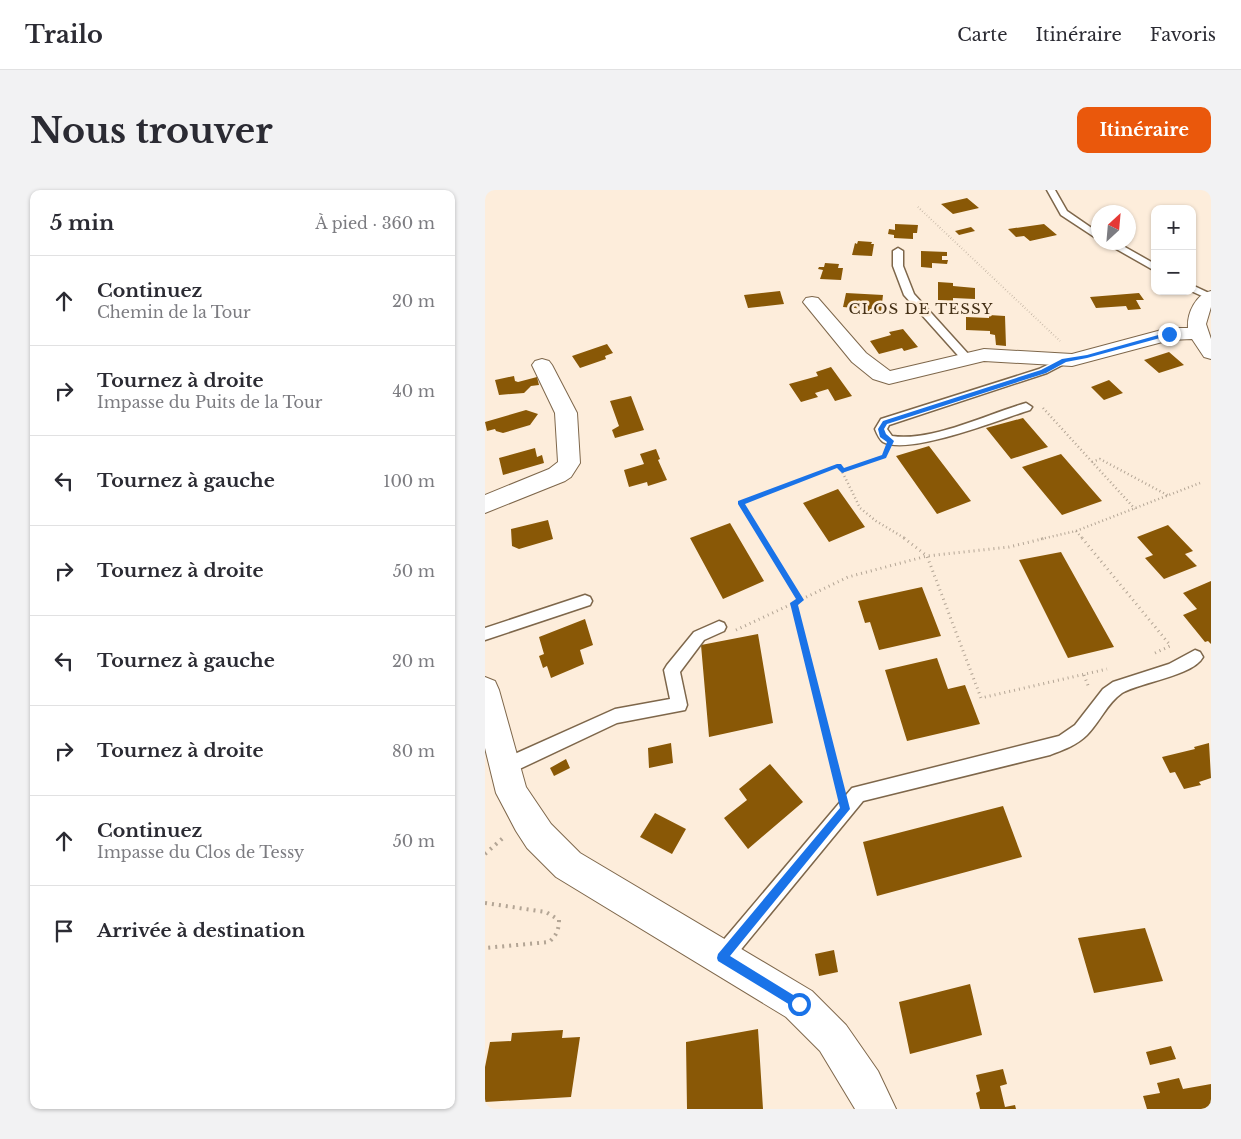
<!DOCTYPE html>
<html lang="fr">
<meta charset="utf-8">
<style>
:root{--surface:#fff;--page:#f2f2f3;--text:#2b2b33;--muted:#7c7c81;--line:#e1e1e2;--accent:#ea580c}
body{margin:0;font-family:"Libre Baskerville",serif;background:var(--page);color:var(--text)}
.controls{position:absolute;right:15px;top:15px;display:grid;overflow:hidden;border-radius:10px;box-shadow:0 1px 4px #0004}
.controls button{width:45px;height:45px;display:grid;place-items:center;padding:0;border:0;border-bottom:1px solid var(--line);background:var(--surface);color:var(--text);font:25px sans-serif}
.compass{position:absolute;left:606px;top:15px;width:45px;height:45px;border-radius:50%;background:var(--surface);box-shadow:0 1px 4px #0004;rotate:26deg}
.stop{position:absolute;width:15px;height:15px;margin:-11px;border:4px solid #1a73e8;border-radius:50%;background:#fff}
.stop.end{background:#1a73e8;border-color:#fff;box-shadow:0 1px 5px #0008}
.list{margin:0;padding:0;list-style:none}
h2{display:flex;justify-content:space-between;align-items:center;height:65px;margin:0;padding:0 20px;font-size:21px}
h2 small{font-size:16px;font-weight:400;color:var(--muted)}
.list li{display:grid;grid-template-columns:32px 1fr auto;gap:15px;align-items:center;box-sizing:border-box;height:90px;padding:0 20px;border-top:1px solid var(--line)}
.list b{display:block;font-size:19px;white-space:nowrap}
.list p{margin:0;font-size:16px;white-space:nowrap;color:var(--muted)}
.list em{font-size:16px;font-style:normal;color:var(--muted)}
.icon{flex:none;width:28px;height:28px;fill:none;stroke:currentColor;stroke-width:2;stroke-linecap:round;stroke-linejoin:round}
.map{position:relative;flex:none;width:726px;height:919px;overflow:hidden;border-radius:10px}
header{display:flex;align-items:center;gap:30px;box-sizing:border-box;height:70px;padding:0 25px;background:var(--surface);border-bottom:1px solid var(--line)}
header strong{font-size:24px}
nav{display:flex;gap:28px;margin-inline-start:auto;font-size:18px}
.intro{display:flex;align-items:center;justify-content:space-between;box-sizing:border-box;height:120px;padding:0 30px}
h1{margin:0;font-size:35px}
.button{padding:12px 22px;border-radius:10px;background:var(--accent);color:#fff;font-size:18px;font-weight:700}
main{display:flex;gap:30px;padding:0 30px}
aside{flex:1;background:var(--surface);border-radius:10px;box-shadow:0 1px 4px #0004}
.map>svg:first-child{display:block}
.building{fill:#895806}
.lines{fill:none;stroke-linecap:round;stroke-linejoin:round}
.service-casing{stroke:#7e674b;stroke-width:3}
.minor-casing{stroke:#7e674b;stroke-width:2}
.path-far3{stroke:#b3a595;stroke-width:2;stroke-dasharray:0.5 2.5;stroke-linecap:butt}
.path-far2{stroke:#b3a595;stroke-width:2.5;stroke-dasharray:1 3;stroke-linecap:butt}
.path-far1{stroke:#b3a595;stroke-width:3;stroke-dasharray:1 4;stroke-linecap:butt}
.path{stroke:#b3a595;stroke-width:4;stroke-dasharray:2 5;stroke-linecap:butt}
.service{fill:#fff;fill-rule:evenodd}
.minor{fill:#fff;fill-rule:evenodd}
.route{fill:#1a73e8}
.labels{text-anchor:middle;dominant-baseline:central;stroke-width:5;stroke-linejoin:round;paint-order:stroke}
.far-quarter-label{font-size:15px;letter-spacing:1px;fill:#443016;stroke:#fdeddb}
</style>
<header>
<strong>Trailo</strong>
<nav><a>Carte</a><a>Itinéraire</a><a>Favoris</a></nav>
</header>
<div class="intro"><h1>Nous trouver</h1><a class="button">Itinéraire</a></div>
<main>
<aside>
<h2>5 min<small>À pied · 360 m</small></h2>
<ul class="list">
<li><svg class="icon" aria-label="ahead" viewBox="0 0 24 24"><path d="M12 20V5M6 11l6-6 6 6"/></svg><div><b>Continuez</b><p>Chemin de la Tour</p></div><em>20 m</em></li>
<li><svg class="icon" aria-label="right" viewBox="0 0 24 24"><path d="M7 20v-9h11M14 6l5 5-5 5"/></svg><div><b>Tournez à droite</b><p>Impasse du Puits de la Tour</p></div><em>40 m</em></li>
<li><svg class="icon" aria-label="left" viewBox="0 0 24 24"><path d="M17 20v-9H6M10 6l-5 5 5 5"/></svg><div><b>Tournez à gauche</b></div><em>100 m</em></li>
<li><svg class="icon" aria-label="right" viewBox="0 0 24 24"><path d="M7 20v-9h11M14 6l5 5-5 5"/></svg><div><b>Tournez à droite</b></div><em>50 m</em></li>
<li><svg class="icon" aria-label="left" viewBox="0 0 24 24"><path d="M17 20v-9H6M10 6l-5 5 5 5"/></svg><div><b>Tournez à gauche</b></div><em>20 m</em></li>
<li><svg class="icon" aria-label="right" viewBox="0 0 24 24"><path d="M7 20v-9h11M14 6l5 5-5 5"/></svg><div><b>Tournez à droite</b></div><em>80 m</em></li>
<li><svg class="icon" aria-label="ahead" viewBox="0 0 24 24"><path d="M12 20V5M6 11l6-6 6 6"/></svg><div><b>Continuez</b><p>Impasse du Clos de Tessy</p></div><em>50 m</em></li>
<li><svg class="icon" aria-label="arrive" viewBox="0 0 24 24"><path d="M6 21V4h12l-3 4 3 4H6"/></svg><div><b>Arrivée à destination</b></div></li>
</ul>
</aside>
<div class="map">
<svg width="726" height="919" viewBox="0 0 726 919">
<rect width="100%" height="100%" fill="#fdeddb"/>
<path class="building" d="M482,8L494,18L468,24L456,14Z
M410,34L433,35L432,43H428V49L409,48V45L403,44L404,39L410,40Z
M559,34L572,45L545,51L539,46L531,47L523,39Z
M486,37L490,41L474,45L470,41Z
M373,51L387,52L386,54H389L387,66L367,65L370,53L372,54Z
M436,61L462,62V66H457V70H463L462,74L447,73V78L436,77Z
M340,73L354,74L353,78H358L356,90L335,89L338,80L333,79L334,77H339Z
M453,92L468,93V96L490,98V109L468,108V111L453,110Z
M295,101L299,114L263,118L259,105Z
M361,103L398,105L396,122L381,121V119L358,117Z
M654,103L659,110H651L656,119L643,120L641,116L611,118L605,107Z
M504,125L520,126L521,156L511,155L510,145L505,144V141L481,140V127L504,128Z
M418,139L433,157L419,161L417,158L394,164L385,151L406,145L404,142Z
M122,154L128,163L120,166L121,169L95,178L87,166Z
M684,162L699,175L674,183L659,170Z
M346,177L367,206L350,211L343,199L330,203L333,207L316,212L304,194L333,186L331,182Z
M29,186L30,191L33,192L52,187L54,195L46,196L39,203L14,205L10,190Z
M624,190L638,203L619,210L606,197Z
M146,206L159,240L130,248L127,240L134,236L125,211Z
M41,220L53,224L45,235L18,243L11,241L10,239L2,241L0,232Z
M538,228L563,257L526,269L501,238Z
M444,256L486,311L452,324L411,266Z
M50,258L52,267L57,265L59,273L18,285L14,268Z
M171,259L175,269L173,270L182,290L163,296L162,292L144,297L139,280L159,274L155,264Z
M576,264L617,311L577,325L537,277Z
M353,299L380,337L344,352L318,313Z
M63,330L68,349L34,359L27,356L26,339Z
M245,333L279,391L238,409L205,348Z
M683,335L708,361L700,364L712,376L679,389L660,368L668,365L652,347Z
M576,362L629,457L583,468L534,370Z
M726,391V454L723,451L720,452L698,425L712,419L698,403Z
M437,397L456,446L394,460L385,432L380,433L373,411Z
M100,429L108,455L95,460L99,474L66,488L62,476L58,478L54,466L59,464L54,447Z
M273,444L288,533L224,547L216,455Z
M452,468L463,499L480,495L495,534L422,551L400,480Z
M186,553L188,573L164,578L163,558Z
M724,553L726,588L714,592L716,595L699,599L690,582L685,583L677,567L710,559L709,557Z
M81,569L85,578L69,586L65,578Z
M285,574L318,612L263,659L239,628L262,610L254,599Z
M518,616L537,667L392,706L378,652Z
M170,623L201,639L187,664L155,647Z
M660,738L678,791L609,803L593,748Z
M349,760L353,782L334,786L330,764Z
M485,794L497,845L425,864L414,812Z
M273,839L278,919H202L201,852Z
M78,840L77,848L95,847L86,907L0,912V877L5,852L26,851L27,843Z
M686,856L691,869L665,875L661,862Z
M518,879L522,894L515,896L520,917L530,915L531,919H495L491,903L495,901L491,885Z
M694,888L698,899L726,894V919H662L658,906L675,903L672,893Z"/>
<g class="lines">
<g class="service-casing">
<path id="service" d="M562,0H570L582,21L614,43V50L576,25Z
M619,52H631L670,74V81Z
M413,58L418,61V76L429,104L486,167L487,169L486,171H478L419,105L408,76V61Z
M707,95L726,104V110L706,101Z
M579,167L583,168L584,170L583,172L562,183L404,235L402,239L407,246C447,252 502,224 541,213L547,217L545,220C516,229 424,266 398,252C394,249 392,244 390,239L396,229L554,179Z
M100,405L105,407L107,411L105,415L0,450V438Z
M234,431L239,433L241,437L239,441L219,450L195,482L202,515L200,520L132,533L26,583L20,585L14,583L12,577L14,571L130,519L185,509L179,480L182,475L209,442Z
M710,460L715,462L718,467C708,486 656,492 637,503C622,513 615,532 602,545C592,555 578,560 565,565L378,611L244,774L237,777L230,774L227,767L230,760L367,598L574,546L590,535L618,499L628,492L684,474Z"/>
</g>
<g class="minor-casing">
<path id="minor" d="M726,101V117L721,134L726,149V169L719,167L707,149L685,150L587,176L499,171L404,194L388,189L367,172L318,112L321,108L327,107L333,108L381,163L405,181L499,159L587,164L684,138H703C702,123 711,104 726,101Z
M57,169L64,171L67,175L92,223L95,273L86,287L80,291L0,323V305L64,279L73,272L70,223L47,175L50,171Z
M0,487L10,491L14,500L41,597L66,634L95,663L327,801L361,835L393,881L411,919H370L335,861L301,827L71,687L42,658L31,641L11,603L0,558Z"/>
</g>
<path class="path-far3" d="M433,17L575,151"/>
<path class="path-far2" d="M558,218L650,319
M607,272L615,269L684,306
M357,281L399,266
M591,341L598,349
M279,349L256,313L354,275L375,318L391,331L421,349
M556,349L591,341L715,293"/>
<path class="path-far1" d="M278,348L316,410
M419,348L442,366L496,508L622,479
M597,348L685,455
M251,440L309,413
M670,463L685,456
M599,485L604,498
M354,594L309,413L363,387L442,366L524,357L561,348"/>
<path class="path" d="M0,664L19,647
M0,713L61,722L74,730C74,740 71,746 64,752L0,758"/>
<use href="#service" class="service"/>
<use href="#minor" class="minor"/>
</g>
<path class="route" d="M684,142L686,145L602,168L581,172L561,183L402,234L399,239L401,244L409,251L401,268L357,283L352,278L260,314L319,410L313,415L365,619L245,766L318,811L319,814L318,818L314,820L310,818L233,771L232,768L233,764L355,618L305,413L311,409L253,314V311L352,274H356L359,278L397,265L402,252L395,247L393,239L398,231L556,180L577,169L602,165Z"/>
<g class="labels">
<g class="far-quarter-label">
<text x="436" y="118">CLOS DE TESSY</text>
</g>
</g>
</svg>
<div class="controls">
<button>+</button>
<button>−</button>
</div>
<svg class="compass" viewBox="-18 -18 36 36"><path d="M0-13l5 13h-10z" fill="#e53935"/><path d="M0 13l5-13h-10z" fill="#7c7c81"/></svg>
<div class="stop" style="left:314px;top:814px"></div>
<div class="stop end" style="left:684px;top:144px"></div>
</div>
</main>
